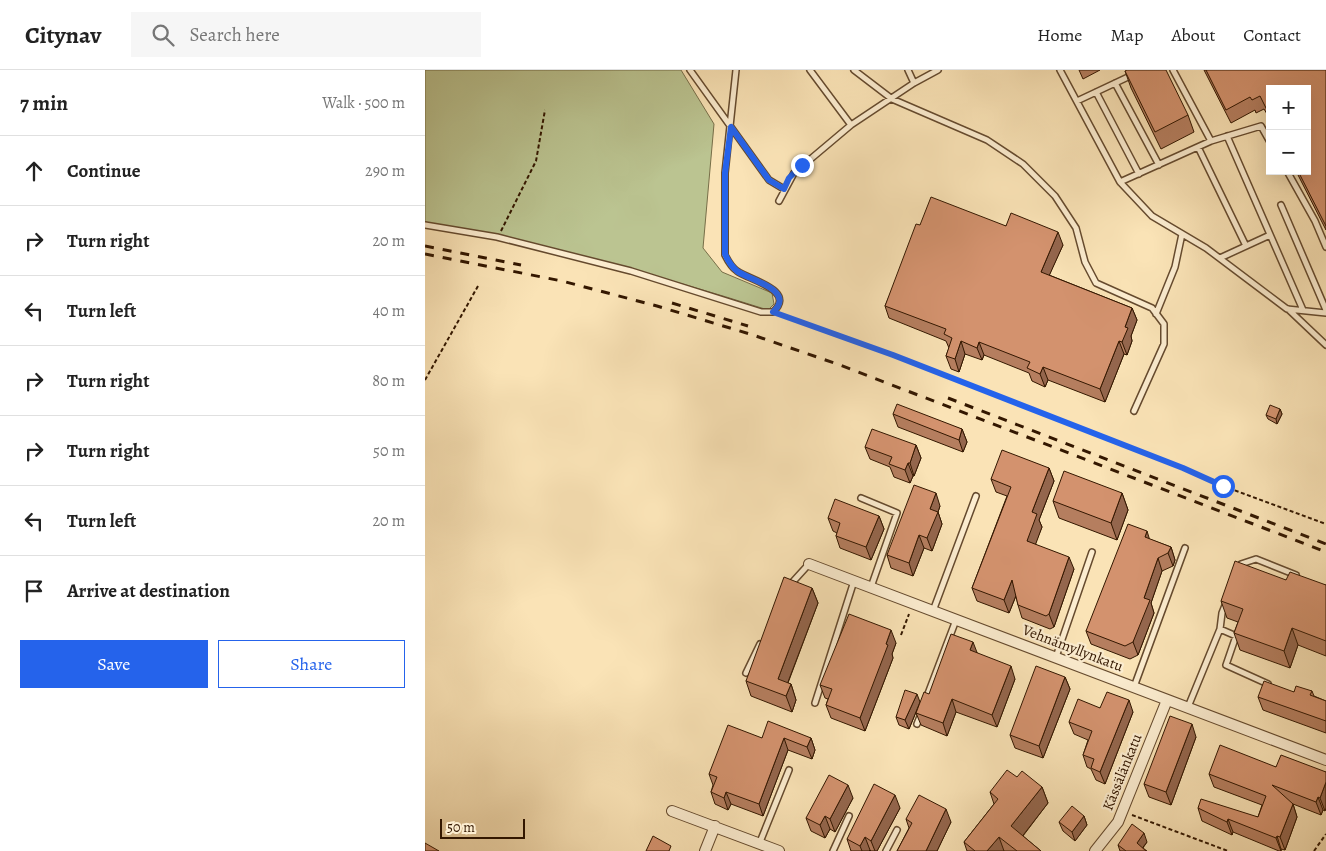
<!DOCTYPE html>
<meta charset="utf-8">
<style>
:root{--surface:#fff;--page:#f6f6f6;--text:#222;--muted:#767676;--line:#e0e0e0;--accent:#2563eb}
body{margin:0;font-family:Alegreya,serif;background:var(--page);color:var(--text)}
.controls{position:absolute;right:15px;top:15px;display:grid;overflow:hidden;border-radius:0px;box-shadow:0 5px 20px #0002}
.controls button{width:45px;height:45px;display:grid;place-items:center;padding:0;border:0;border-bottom:1px solid var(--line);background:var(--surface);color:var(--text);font:25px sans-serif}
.scale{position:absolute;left:15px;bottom:12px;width:85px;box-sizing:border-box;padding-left:5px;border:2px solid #331700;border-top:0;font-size:14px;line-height:18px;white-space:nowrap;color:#331700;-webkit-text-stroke:4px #fcedd0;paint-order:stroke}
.stop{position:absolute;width:15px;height:15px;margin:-11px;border:4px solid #2563eb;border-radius:50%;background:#fff}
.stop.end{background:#2563eb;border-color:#fff;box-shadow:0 1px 5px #0008}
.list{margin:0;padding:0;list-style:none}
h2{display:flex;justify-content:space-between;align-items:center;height:65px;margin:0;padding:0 20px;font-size:21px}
h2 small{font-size:16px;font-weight:400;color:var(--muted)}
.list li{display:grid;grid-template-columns:32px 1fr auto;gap:15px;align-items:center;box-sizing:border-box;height:70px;padding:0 20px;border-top:1px solid var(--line)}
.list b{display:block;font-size:19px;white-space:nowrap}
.list em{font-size:16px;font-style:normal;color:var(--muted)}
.actions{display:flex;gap:10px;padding:15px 20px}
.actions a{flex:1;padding:11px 0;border:1px solid var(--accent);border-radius:0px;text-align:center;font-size:18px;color:var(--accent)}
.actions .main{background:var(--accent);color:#fff}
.icon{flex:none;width:28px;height:28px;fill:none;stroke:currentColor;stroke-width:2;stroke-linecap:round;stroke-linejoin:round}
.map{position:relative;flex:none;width:901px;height:781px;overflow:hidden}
header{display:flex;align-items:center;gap:30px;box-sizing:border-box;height:70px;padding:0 25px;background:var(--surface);border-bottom:1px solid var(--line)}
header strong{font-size:24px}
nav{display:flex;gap:28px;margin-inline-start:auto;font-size:18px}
.search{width:350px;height:45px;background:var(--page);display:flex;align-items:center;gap:12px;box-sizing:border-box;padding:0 18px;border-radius:0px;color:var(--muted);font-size:19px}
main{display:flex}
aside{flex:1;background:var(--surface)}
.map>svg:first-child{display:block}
.green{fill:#bbc491;stroke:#776e48}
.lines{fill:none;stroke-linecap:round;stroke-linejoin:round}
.lane-casing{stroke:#654a2e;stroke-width:8}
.street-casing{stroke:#654a2e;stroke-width:12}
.path{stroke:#331700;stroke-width:2;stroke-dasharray:4 2.5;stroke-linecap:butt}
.lane{stroke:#fcedd0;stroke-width:5}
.street{stroke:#fcedd0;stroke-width:10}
.rail{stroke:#331700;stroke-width:3;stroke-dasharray:9 9;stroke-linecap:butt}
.wall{fill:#b57e5f;stroke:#331700}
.shaded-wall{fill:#94664d;stroke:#331700}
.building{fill:#d3926e;stroke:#331700}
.route{stroke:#2563eb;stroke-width:6}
.labels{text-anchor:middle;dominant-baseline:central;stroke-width:4.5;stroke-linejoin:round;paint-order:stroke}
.street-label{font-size:15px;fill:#331700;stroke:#fcedd0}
</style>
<header>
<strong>Citynav</strong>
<div class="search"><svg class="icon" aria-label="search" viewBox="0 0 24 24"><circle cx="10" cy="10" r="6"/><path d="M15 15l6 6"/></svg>Search here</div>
<nav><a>Home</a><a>Map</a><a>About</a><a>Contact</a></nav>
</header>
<main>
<aside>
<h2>7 min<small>Walk · 500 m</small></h2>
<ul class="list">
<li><svg class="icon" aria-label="ahead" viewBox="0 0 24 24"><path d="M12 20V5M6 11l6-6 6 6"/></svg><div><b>Continue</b></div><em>290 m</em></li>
<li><svg class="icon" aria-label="right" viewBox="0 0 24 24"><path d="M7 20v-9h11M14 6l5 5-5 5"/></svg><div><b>Turn right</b></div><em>20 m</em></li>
<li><svg class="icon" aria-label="left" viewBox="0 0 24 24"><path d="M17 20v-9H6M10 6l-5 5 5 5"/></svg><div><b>Turn left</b></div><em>40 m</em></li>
<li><svg class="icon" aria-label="right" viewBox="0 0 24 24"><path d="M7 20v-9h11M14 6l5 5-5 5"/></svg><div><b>Turn right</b></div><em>80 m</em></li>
<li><svg class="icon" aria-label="right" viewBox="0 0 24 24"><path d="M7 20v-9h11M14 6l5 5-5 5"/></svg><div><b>Turn right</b></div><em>50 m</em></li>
<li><svg class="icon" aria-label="left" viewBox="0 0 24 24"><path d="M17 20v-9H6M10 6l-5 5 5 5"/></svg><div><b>Turn left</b></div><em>20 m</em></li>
<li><svg class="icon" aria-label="arrive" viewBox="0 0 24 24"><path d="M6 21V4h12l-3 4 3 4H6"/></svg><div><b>Arrive at destination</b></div></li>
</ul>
<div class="actions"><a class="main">Save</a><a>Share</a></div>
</aside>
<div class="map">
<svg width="901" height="781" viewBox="0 0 901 781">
<rect width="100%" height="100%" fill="#fae3b6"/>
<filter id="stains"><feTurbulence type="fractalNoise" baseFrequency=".004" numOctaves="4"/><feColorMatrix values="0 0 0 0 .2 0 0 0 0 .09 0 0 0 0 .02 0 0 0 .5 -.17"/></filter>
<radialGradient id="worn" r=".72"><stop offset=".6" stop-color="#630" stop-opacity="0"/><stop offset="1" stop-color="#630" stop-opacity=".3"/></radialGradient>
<path class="green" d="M0,0H256L289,54L278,178L297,202L347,223L349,234L343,240C230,204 116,174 0,152Z"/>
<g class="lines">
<g class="lane-casing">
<path id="lane" d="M265,0L344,110L359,119
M429,0L467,29L562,70L598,94L630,126L651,158L660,192L671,213L727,238L739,254V274L709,341
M483,0L489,13
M635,0L695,112
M748,0L786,71
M690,13L734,95
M671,22L714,104
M652,31L718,0
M426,55L489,13L513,0
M802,66L878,240
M845,72L836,56L786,71L695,112L727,146L781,178L862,239L901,243
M773,77L821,176
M862,101L890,151L901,177
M354,131L369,103L426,55L385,0
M856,135L901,240
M0,155L72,167L206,201L336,242H348C372,220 324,210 312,201C306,197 303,191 300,185V103L311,0
M795,188L845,165
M863,239L901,275
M731,244L750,197L757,164
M436,428L472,443L446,517
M814,499L816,494L831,489L871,505
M364,516L384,494
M508,541L551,426
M795,559L811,566L801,595L843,614
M631,587L667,482
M321,603L335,574
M709,617L760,478
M501,629L531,550
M390,633L429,511
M763,637L795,559L797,543L801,533
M492,654L496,644
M335,772L364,700
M408,781L424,746
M461,781L472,760"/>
</g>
<g class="street-casing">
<path id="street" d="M384,494L901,690
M247,741L354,781
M280,781L290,756
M670,781L693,752L742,630"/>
</g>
<path class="path" d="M76,161L111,91L120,40
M355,245L468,285L758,398L798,416L901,454
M0,310L53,216
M476,565L484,544
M707,745L803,781
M889,781L901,764"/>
<use href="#lane" class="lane"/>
<use href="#street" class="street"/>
<path class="rail" d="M0,176L96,195
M0,184L137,211L232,236L328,265L415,295L901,482
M247,233L323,256
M523,328L901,474"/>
</g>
<path class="wall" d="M654,0H675L658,9Z
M779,0H901V160L871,101H882L845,19V49L839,39L831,43L830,40L806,53Z
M700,1L763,45L769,62L736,79L706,18Z
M495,155L581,156L638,175L624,205L707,238L712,250L706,266L707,271L702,285L699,284L680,332L623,310L620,317L607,311L604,303L559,285L557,290L540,284L534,302L526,299L521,286L524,278L521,271L464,248L460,236Z
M855,339L857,344L852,354L843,349L841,345Z
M468,344L537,359L542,372L538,382L473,357Z
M491,375L496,388L489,406H488L485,413L469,407L465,397L445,389L440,377Z
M624,398L629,411L614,450L617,457L610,474L649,499L629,557L625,559L597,548L593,535L591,526L584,543L552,531L547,518L582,426L571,422L566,409Z
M697,423L703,440L692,470L634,448L628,431Z
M515,436L513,442L517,454L507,481L499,478L488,506L466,498L462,485Z
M454,446L459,459L446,490L415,478L411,466L412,463L408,461L403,448Z
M724,469L746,477L750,490L748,496L737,501L726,533L729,543L713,585L705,589L666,574L661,561Z
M861,510L901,515V586L873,575L865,598L815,580L809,563L813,552L802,548L796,531Z
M387,518L393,533L363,613L366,614L371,630L367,642L326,626L321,611Z
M471,573L467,584L468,588L440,661L406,648L401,635L403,629L400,628L395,615Z
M552,583L590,609L572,657L531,642L522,666L496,655L491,643L494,635L484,659L474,655L471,647L495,632L504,624Z
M640,607L645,619L618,688L590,678L585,665Z
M887,621L889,626L901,631V663L838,640L833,627L869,622Z
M675,638L708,642L680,714L671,710L666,699L662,697L658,685L663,670L649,664L644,652Z
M771,667L746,735L724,727L719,714Z
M337,668H386L390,680L387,689L363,680L338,746L306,734L303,740L290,734L286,722L288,715L284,704Z
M851,697L901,702V738L900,741L898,740L896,745L868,734L872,747L860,780L856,779V781H854L808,762L807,765L777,751L773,738L833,747L837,735L789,717L784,704Z
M592,707L617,717L623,733L598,766L616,781H542L539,772L569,734L565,722Z
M428,728L410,762L405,759L400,768L386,761L381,748Z
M475,738L452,781H446L445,780L444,781H426L422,769Z
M659,746L662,755L650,771L638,761L634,752Z
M481,749L526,752L512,781H472L484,758Z
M722,772L718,778L722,781H695L693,775Z"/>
<path class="shaded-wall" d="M633,162L638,175L620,215L616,202Z
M707,238L712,250L706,266L707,271L702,285L697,272L700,257Z
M536,271L540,284L534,302L530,289Z
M694,271L699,284L680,332L675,319Z
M554,272L559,285L557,290L552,278Z
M618,297L623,310L620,317L615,304Z
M855,339L857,344L852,354L851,349Z
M537,359L542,372L538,382L534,370Z
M491,375L496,388L489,406L485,393Z
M483,393L488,406L485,413L480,400Z
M624,398L629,411L614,450L617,457L607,484L602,471L607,442Z
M511,423L515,436L513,442L517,454L507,481L502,468L505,439Z
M697,423L703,440L692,470L686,453Z
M454,446L459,459L446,490L441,477Z
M722,461L726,474L720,467Z
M494,465L499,478L488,506L484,493Z
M746,477L750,490L748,496L743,483Z
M644,487L649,499L629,557L624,544Z
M733,488L737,501L726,533L729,543L713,585L708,572L719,528Z
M587,510L592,523L584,543L579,530Z
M387,518L393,533L358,625L353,609Z
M867,558L873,575L865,598L859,581Z
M466,560L471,573L467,584L468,588L440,661L435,648Z
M548,572L553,585L545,580Z
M586,596L590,609L572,657L567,645Z
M640,607L645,619L618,688L614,676Z
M366,614L371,630L367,642L361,626Z
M492,624L495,632L484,659L480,650Z
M527,629L531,642L522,666L518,653Z
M704,630L708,642L680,714L675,702Z
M767,654L771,667L746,735L741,722Z
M359,668L363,680L338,746L334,734Z
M386,668L390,680L387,689L382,677Z
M901,712V738L900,741L895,728Z
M423,715L428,728L410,762L405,749Z
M617,717L623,733L592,773L586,756Z
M301,722L306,734L303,740L299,728Z
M470,725L475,738L452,781H450L446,771Z
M893,727L898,740L896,745L891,732Z
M868,734L872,747L860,780L855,767Z
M521,739L526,752L512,781H501Z
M400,746L405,759L400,768L395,755Z
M659,746L662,755L650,771L647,762Z
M803,749L808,762L807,765L802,752Z
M719,763L722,772L715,781L712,773Z
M852,766L856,779V781L851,768Z
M440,767L445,780L444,781H437L435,776Z
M574,767L579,781H562Z"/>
<path class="building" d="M702,0H741L763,45L730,62L700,1Z
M781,0H901V156L873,101H882V19H845V46L835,26L827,30L825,27L801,40Z
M506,127L581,156L586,143L633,162L616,202L707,238L700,257L703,258L697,272L694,271L675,319L618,297L615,304L602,298L605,292L554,272L552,278L536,271L530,289L521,286L527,268L519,264L521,259L460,236L491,154L495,155Z
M472,334L537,359L534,370L468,344Z
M845,335L855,339L851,349L841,345Z
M447,359L491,375L485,393H483L480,400L464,394L467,387L440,377Z
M577,380L624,398L607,442L612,444L602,471L644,487L624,544L621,546L593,535L587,510L579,530L547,518L586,417L566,409Z
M639,401L697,423L686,453L628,431Z
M489,415L511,423L505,439L513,442L502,468L494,465L484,493L462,485Z
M410,429L454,446L441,477L411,466L415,453L403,448Z
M703,454L722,461L720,467L746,477L743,483L733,488L719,528L725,530L708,572L700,576L661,561Z
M810,491L861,510L865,502L901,515V571L867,558L859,581L809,563L818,539L796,531Z
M359,507L387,518L353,609L366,614L361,626L321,611Z
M424,544L466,560L461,574L463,575L435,648L401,635L407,619L395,615Z
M526,564L548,572L545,580L586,596L567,645L527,629L518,653L491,643L499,622L504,624Z
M611,596L640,607L614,676L585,665Z
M839,611L869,622L871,616L887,621L885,625L901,631V651L833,627Z
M480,620L492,624L480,650L471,647Z
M682,622L704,630L675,702L666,698L669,689L658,685L667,661L644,652L653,629L675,638Z
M745,646L767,654L741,722L719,714Z
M343,651L386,668L382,677L359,668L334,734L301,722L299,728L286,722L292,707L284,704L303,655L337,668Z
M795,675L851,697L856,685L901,702V712L895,728L893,727L891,732L847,715L868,734L855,767L852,766L851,768L803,749L802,752L773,738L776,729L833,747L841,726L784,704Z
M582,700L592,707L597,701L617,717L586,756L616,781H592L574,767L562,781H550L539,772L573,729L565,722Z
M404,705L423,715L405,749L400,746L395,755L381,748Z
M449,714L470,725L446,771L440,767L435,776L422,769Z
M494,725L521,739L501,781H472L487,753L481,749Z
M647,736L659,746L647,762L634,752Z
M707,754L719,763L712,773L721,781H701L693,775Z
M228,766L246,776L244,781H221Z
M0,773L14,781H0Z"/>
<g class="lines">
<path class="route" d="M377,95L364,108L359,119L344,110L306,57L300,103V184C303,191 306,196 312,201C324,210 372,220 348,242L468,285L758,398L798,416"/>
</g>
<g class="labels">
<g class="street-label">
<text transform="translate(648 578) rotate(21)">Vehnämyllynkatu</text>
<text transform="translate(697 702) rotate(-68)">Kässälänkatu</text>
</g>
</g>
<rect width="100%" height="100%" filter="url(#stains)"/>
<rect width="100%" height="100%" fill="url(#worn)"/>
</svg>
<div class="controls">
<button>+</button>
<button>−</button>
</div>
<div class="scale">50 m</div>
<div class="stop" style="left:798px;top:416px"></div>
<div class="stop end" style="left:377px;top:95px"></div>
</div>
</main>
